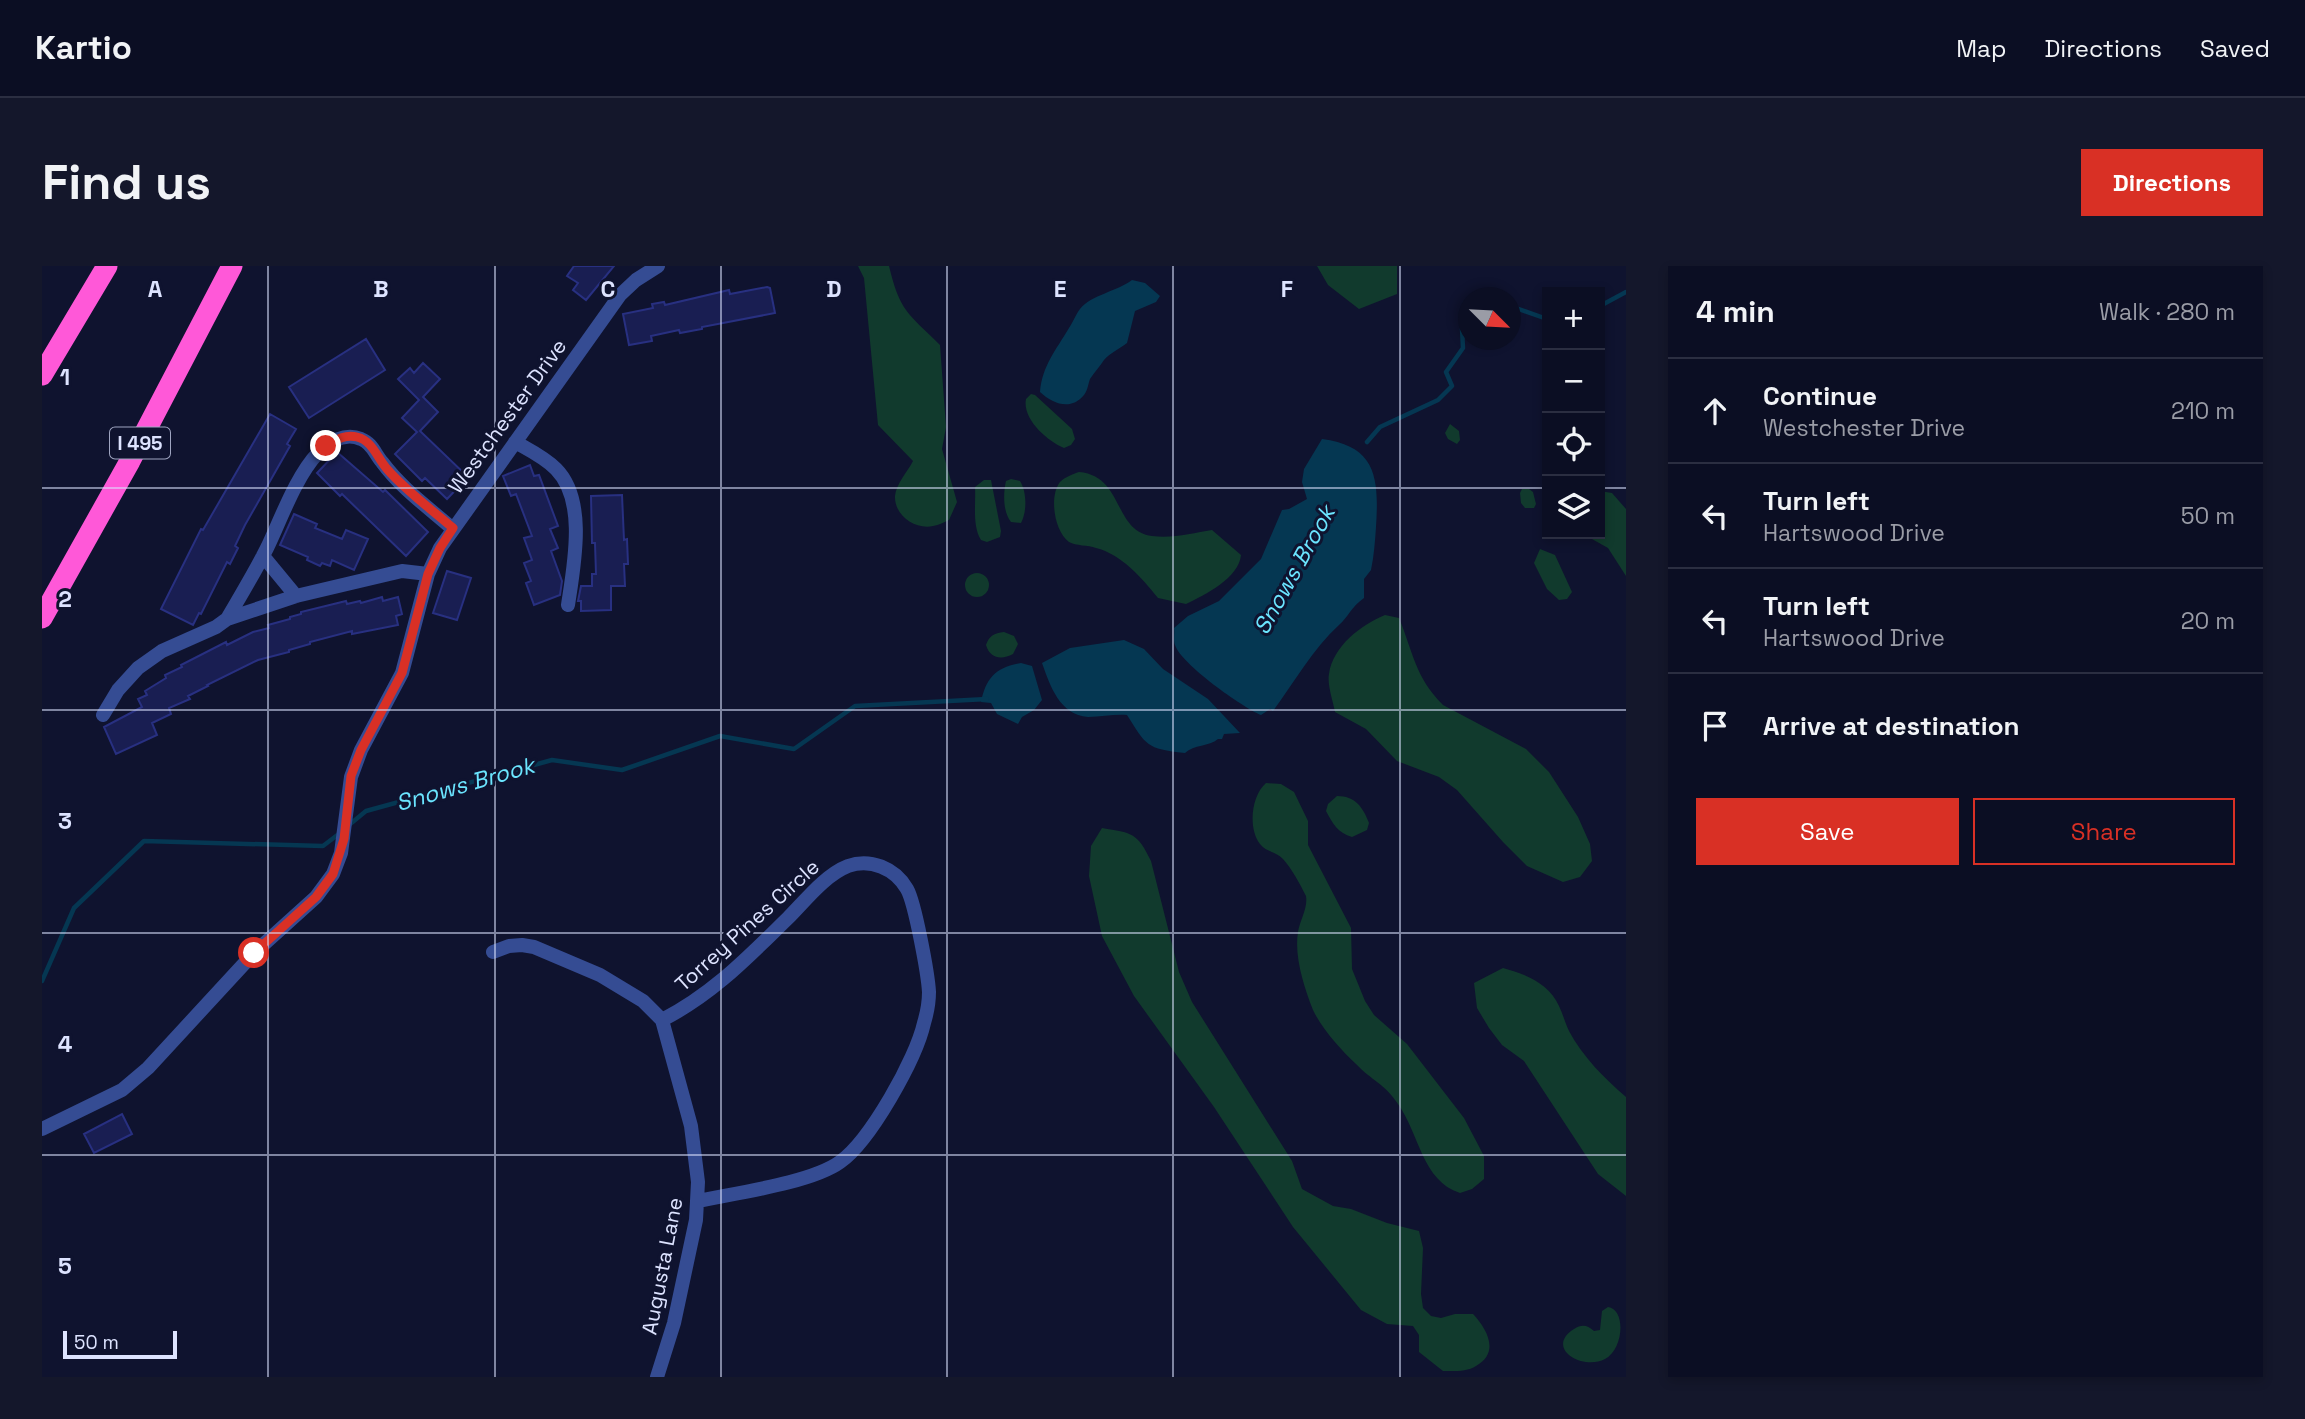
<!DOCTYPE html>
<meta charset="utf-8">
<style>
:root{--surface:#0b0e23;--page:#14172b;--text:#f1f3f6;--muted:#9a9ca6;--line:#2b2e41;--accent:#d93025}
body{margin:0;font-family:"Space Grotesk",sans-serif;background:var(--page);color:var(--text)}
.controls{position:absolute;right:21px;top:21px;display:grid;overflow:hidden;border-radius:0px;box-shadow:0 4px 10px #0003}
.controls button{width:63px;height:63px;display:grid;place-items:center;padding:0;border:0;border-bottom:2px solid var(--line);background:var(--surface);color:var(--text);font:35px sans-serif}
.compass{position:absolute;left:1416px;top:21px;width:63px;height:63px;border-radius:50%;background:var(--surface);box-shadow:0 4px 10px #0003;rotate:114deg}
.scale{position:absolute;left:21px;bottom:18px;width:114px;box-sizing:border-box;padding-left:7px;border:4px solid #dde3ff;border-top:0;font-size:19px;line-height:24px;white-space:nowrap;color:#dde3ff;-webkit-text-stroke:5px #0f132f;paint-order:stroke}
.stop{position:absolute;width:21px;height:21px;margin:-16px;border:5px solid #d93025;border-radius:50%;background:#fff}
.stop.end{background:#d93025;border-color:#fff;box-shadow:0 2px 7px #0008}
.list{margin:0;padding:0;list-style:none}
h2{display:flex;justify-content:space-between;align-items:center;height:91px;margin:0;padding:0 28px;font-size:30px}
h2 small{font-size:23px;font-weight:400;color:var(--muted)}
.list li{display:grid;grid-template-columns:46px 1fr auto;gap:21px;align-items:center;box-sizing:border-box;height:105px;padding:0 28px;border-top:2px solid var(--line)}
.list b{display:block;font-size:26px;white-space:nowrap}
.list p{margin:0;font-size:23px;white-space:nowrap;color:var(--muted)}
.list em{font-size:23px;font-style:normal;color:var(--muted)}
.actions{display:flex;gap:14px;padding:21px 28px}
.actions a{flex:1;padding:16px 0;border:2px solid var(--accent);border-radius:0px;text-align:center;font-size:24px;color:var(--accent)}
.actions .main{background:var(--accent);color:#fff}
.icon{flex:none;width:38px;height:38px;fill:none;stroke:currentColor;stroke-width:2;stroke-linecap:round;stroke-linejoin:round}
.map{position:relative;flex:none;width:1584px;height:1111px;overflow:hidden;border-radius:0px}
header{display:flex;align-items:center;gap:42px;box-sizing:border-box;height:98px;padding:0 35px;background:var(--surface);border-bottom:2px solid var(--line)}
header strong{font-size:33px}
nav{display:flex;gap:38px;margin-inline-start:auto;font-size:24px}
.intro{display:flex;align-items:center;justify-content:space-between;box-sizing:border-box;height:168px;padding:0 42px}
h1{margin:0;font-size:49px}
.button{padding:18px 32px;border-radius:0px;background:var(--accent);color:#fff;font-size:24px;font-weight:700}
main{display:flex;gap:42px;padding:0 42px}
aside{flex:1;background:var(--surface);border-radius:0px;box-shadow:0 4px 10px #0003}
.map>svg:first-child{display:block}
.green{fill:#113a2d}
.water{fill:#053752}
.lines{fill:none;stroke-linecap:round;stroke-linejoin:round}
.stream{stroke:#053752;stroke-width:4.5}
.building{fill:#191e52;stroke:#283081;stroke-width:2}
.minor{stroke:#354c93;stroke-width:14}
.motorway{stroke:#ff58d8;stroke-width:21}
.route{stroke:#d93025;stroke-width:9}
.grid{fill:none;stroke:#dde3ff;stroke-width:2;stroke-opacity:0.55}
.labels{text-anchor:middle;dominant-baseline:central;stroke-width:6;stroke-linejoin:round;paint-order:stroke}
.shield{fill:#0f132f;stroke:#9fa5c1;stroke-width:2}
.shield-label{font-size:19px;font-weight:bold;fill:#dde3ff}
.street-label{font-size:21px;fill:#dde3ff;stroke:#0f132f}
.water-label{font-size:23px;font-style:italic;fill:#6be5ff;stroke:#0f132f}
.grid-label{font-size:23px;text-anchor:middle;font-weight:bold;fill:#dde3ff;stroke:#0f132f;stroke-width:6;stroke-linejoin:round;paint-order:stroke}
</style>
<header>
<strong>Kartio</strong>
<nav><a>Map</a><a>Directions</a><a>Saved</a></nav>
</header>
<div class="intro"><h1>Find us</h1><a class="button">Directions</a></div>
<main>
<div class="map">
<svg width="1584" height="1111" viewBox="0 0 1584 1111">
<rect width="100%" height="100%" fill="#0f132f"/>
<path class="green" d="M816,0H847C858,46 866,47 898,79L904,161L900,183L915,236L907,254C902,256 897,259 891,260C873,264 852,249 853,230C854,218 866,205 871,195L836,159L822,12Z
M1275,0H1355V28L1317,43L1286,19Z
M989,128L993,129L1030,163L1033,173L1029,179L1022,182C1005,175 980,153 984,133Z
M1408,158L1417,165L1418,174L1415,178L1406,173L1403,167Z
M1037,206C1082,210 1071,265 1110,270C1130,273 1151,267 1170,264L1199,289C1197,312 1163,329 1144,338L1116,332C1100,312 1079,288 1054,282C1046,279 1034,280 1027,276C1012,265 1007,230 1018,216C1023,211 1031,208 1037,206Z
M969,213L978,215C985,226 985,246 979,257L969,256C961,246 961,228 964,215Z
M942,214H949L959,265L958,271L945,276L939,274C930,260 934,238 933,221Z
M1480,223H1487L1491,226L1494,238L1492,242H1483L1479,237L1478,227Z
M1558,225L1570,227L1584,243V310L1566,282L1541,268H1558Z
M1498,283L1513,289L1530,326L1525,333L1517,334L1505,323L1492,297Z
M923 319a12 12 0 1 1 24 0a12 12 0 1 1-24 0Z
M1343,349L1357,352C1371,386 1373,411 1401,439L1484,483L1507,506L1536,551L1548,578L1550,595L1538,611L1521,616L1485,600L1461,576L1415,524L1397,511L1355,495L1324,463L1293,446C1291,435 1285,419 1287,408C1291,380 1319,359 1343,349Z
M962,366L972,370L976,378L971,388C960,394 948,393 944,379C947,370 952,367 962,366Z
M1224,517L1239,518L1252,526L1266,555V579L1309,662L1310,703L1323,735L1332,749L1365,778L1422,852L1442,890V913L1430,923L1418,927C1380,915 1377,867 1356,838C1343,818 1329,814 1314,798C1299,784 1280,763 1271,744C1262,721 1252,690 1256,666C1258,654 1266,642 1264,630C1258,618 1250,603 1241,593C1235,586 1224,586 1218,578C1206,563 1209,530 1224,517Z
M1295,530C1313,530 1321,541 1327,557L1325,564L1310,571C1296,567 1291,558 1284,545L1286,538Z
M1060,562C1090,567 1095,566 1109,595L1137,706L1150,736L1250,895L1260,923L1291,940L1309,943L1345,957L1377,965L1381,982L1379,1028L1381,1042L1389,1050L1399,1052L1413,1048H1431C1444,1062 1459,1086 1434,1100C1425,1106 1411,1105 1401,1105L1377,1086V1069L1371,1060L1345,1058L1319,1044L1251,961L1172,841L1092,730L1060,670L1047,610L1049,580Z
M1461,702C1483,708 1507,717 1517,740C1521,748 1523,757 1527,765C1540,790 1563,813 1584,831V930L1556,908L1482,795L1460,779L1447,762L1435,742L1432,717Z
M1566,1041C1584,1043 1582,1083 1563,1093C1541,1105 1502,1082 1532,1063C1540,1058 1545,1059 1552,1065L1558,1064L1560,1045Z"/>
<path class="water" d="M1090,14L1103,17L1118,30L1114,36L1093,45L1085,77C1077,83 1068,87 1062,94C1058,100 1052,107 1048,113C1046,118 1046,124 1042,129C1029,145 1011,138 998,126C1000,100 1014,84 1027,62C1031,56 1034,48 1038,43C1049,29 1076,25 1090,14Z
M1280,173C1335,180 1337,213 1334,261C1333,275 1332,290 1329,304L1322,313V332C1309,341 1307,350 1297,359C1271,383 1253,415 1231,445L1228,443L1219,449C1200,441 1139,398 1133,379C1131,374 1133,368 1132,362L1146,350L1177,335L1219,293L1240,244L1247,243L1265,233L1260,216L1262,203Z
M1082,374L1102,383L1121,403L1166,433L1198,467L1182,468L1180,473H1176C1167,481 1152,478 1143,487C1104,483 1104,479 1085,449C1072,448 1060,451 1046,451C1018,449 1008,420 1000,397L1028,382Z
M979,397L990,400L1000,434L992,444L980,451L976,458L955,448L949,437L939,436C944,412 954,401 979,397Z"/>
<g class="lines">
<path class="stream" d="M1468,40L1505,53
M1558,40L1584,26
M1325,176L1338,161L1396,134L1410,120L1404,106L1421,82L1420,63L1426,60
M307,559L324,545L510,494L580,504L678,470L752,483L813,440L945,433
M0,715L32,642L102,575L281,580L298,567"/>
</g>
<path class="building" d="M532,0H572L544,34L531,24L536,17L525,10Z
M725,21L728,22L733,47L660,61V63L638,67L637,64L609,70L610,75L587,79L581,48L611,42L610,38L622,36L623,39L687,24L688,28Z
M324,73L343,104L267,152L247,121Z
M381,97L398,113L381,131L396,146L378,165L426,211L405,233L383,212L380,215L353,188L375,166L360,152L377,134L356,113L368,102L372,107Z
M228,148L254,163L245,178L248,180L203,259L193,280L196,282L188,298L185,296L159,348L157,347L151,359L119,343L159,263L161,264Z
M295,186L341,226L343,224L386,266L364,290L300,228L298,230L275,207Z
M488,199L492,210L497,209L516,260L508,263L516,282L509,285L520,315L518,329L492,339L484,317L489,315L482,297L490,294L482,272L490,270L474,228L469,230L461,210Z
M580,229L582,274L585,273L586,298H582L583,320H569V344L539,345V335H536L539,320H550V308H554L553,277H550L549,230Z
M252,248L275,258L273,262L300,273L304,264L326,273L312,304L290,294L288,300L280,297L278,300L265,294L266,291L238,279Z
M405,305L429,312L415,354L391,347Z
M340,331L341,335L356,331L360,348L354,350L356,359L310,368V365L268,376V378L247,384V386L216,394L165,419L166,420L146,430L148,433L127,442L129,448L110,457L115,469L74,488L62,461L100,441L96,433L105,429L103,425L124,412L123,409L140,401L139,399L184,376L185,379L211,366L227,362L226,359L248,353V351L259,348V346L304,335L305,338L318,335L319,337Z
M80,848L90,868L52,887L42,868Z"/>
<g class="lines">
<path class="minor" d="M473,176C487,184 502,191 514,203C545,234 532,299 526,339
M221,290L254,330
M185,353C199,329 213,306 225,282C239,253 254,210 276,187C287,176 303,166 319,173C330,177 333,188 340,196C359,222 387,242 411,263
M61,449L76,424L96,402L120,385L174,361L185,353L254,330L360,305L386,308
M451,686L467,680L480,679L492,681L558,709L601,735L620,754L649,860L656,916L654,954L632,1057L615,1111
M620,754C671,728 706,691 746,652C763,635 783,609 806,600C828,592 853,602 865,623C873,637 886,708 887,726C887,736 885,747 882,757C874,793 828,875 798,896C769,917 693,927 656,935
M0,863L80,824L106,802L212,687L274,631L291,608L299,587L309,511L319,484L360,407L386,308L398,282L578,29L594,14L616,0"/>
<path class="motorway" d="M0,109L65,0
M0,352L88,195L190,0"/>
</g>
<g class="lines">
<path class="route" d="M212,687L274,631L291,608L302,573L309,510L319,484L360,407L386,308L398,282L411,262C389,243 364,225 345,203C335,192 331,175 315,171C303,168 294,174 284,180"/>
</g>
<path class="grid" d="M226,0V1111M453,0V1111M679,0V1111M905,0V1111M1131,0V1111M1358,0V1111M0,222H1505M1558,222H1584M0,444H1584M0,667H1584M0,889H1584"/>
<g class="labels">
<rect class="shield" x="68" y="161.5" width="60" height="31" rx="5"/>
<g class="shield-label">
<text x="98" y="177">I 495</text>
</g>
<g class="street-label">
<text transform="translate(465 150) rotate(-54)">Westchester Drive</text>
<text transform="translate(705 659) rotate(-42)">Torrey Pines Circle</text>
<text transform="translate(620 1000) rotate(-79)">Augusta Lane</text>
</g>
<g class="water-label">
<text transform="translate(1252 304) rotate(-61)">Snows Brook</text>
<text transform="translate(423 518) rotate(-16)">Snows Brook</text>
</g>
</g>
<g class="grid-label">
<text x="113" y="31">A</text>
<text x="339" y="31">B</text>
<text x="566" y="31">C</text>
<text x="792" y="31">D</text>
<text x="1018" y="31">E</text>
<text x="1245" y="31">F</text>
<text x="23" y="119">1</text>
<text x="23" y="341">2</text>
<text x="23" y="563">3</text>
<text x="23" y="786">4</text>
<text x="23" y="1008">5</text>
</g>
</svg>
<div class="controls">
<button>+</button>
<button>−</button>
<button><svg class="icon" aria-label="locate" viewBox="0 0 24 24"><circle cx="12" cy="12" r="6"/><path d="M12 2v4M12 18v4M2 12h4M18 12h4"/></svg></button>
<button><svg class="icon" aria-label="layers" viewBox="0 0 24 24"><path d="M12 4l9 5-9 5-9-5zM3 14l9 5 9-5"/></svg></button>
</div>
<svg class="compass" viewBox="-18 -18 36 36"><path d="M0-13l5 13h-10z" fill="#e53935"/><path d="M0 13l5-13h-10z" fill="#9a9ca6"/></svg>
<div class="scale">50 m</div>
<div class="stop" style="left:212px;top:687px"></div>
<div class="stop end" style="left:284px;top:180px"></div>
</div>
<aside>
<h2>4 min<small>Walk · 280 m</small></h2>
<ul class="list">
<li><svg class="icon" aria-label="ahead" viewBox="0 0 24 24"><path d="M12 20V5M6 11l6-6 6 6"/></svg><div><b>Continue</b><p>Westchester Drive</p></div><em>210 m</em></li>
<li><svg class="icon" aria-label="left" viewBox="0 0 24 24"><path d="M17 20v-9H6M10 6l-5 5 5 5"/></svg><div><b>Turn left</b><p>Hartswood Drive</p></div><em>50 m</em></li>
<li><svg class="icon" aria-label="left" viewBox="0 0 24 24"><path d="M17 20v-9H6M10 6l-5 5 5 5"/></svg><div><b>Turn left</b><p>Hartswood Drive</p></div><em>20 m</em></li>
<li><svg class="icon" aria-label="arrive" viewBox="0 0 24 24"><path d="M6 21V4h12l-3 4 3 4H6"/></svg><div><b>Arrive at destination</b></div></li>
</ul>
<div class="actions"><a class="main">Save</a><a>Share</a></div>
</aside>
</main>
